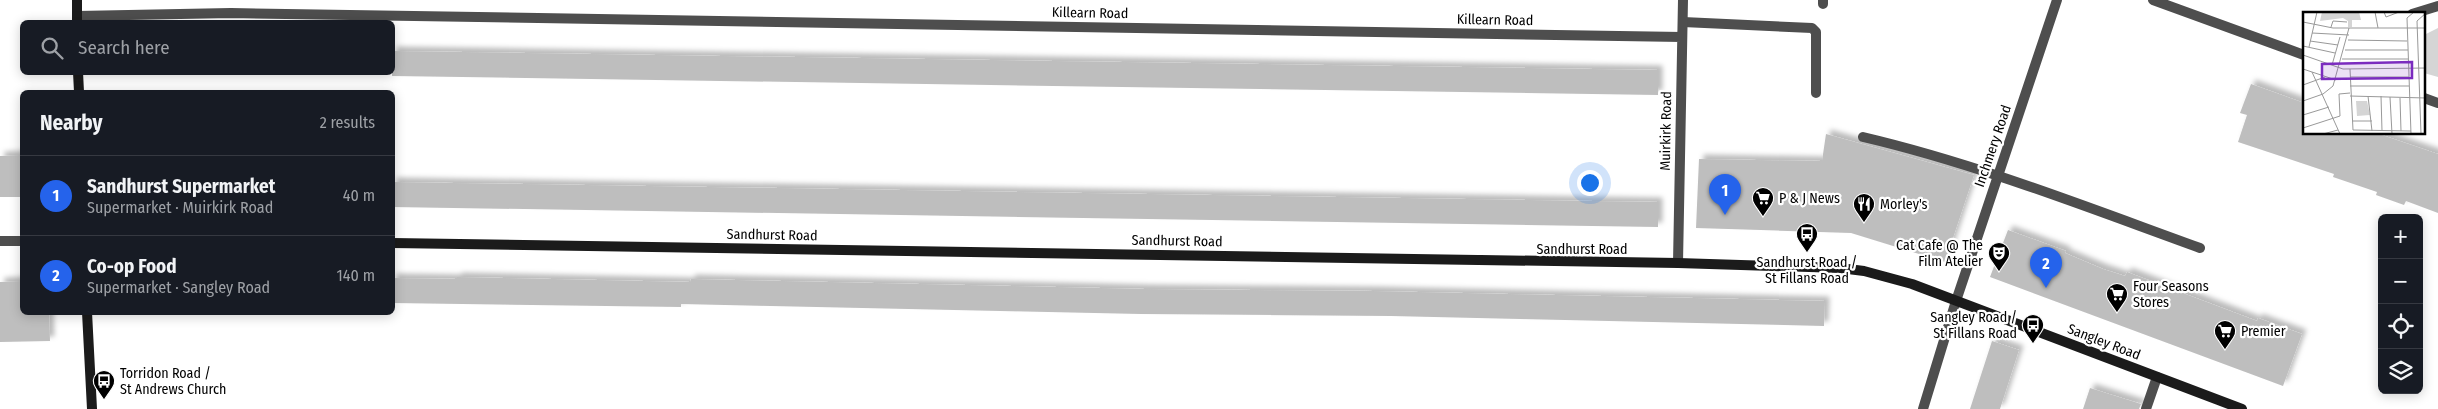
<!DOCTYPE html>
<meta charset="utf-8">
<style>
:root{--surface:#171b24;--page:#242831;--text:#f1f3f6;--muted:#9ea1a6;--line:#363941;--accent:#2563eb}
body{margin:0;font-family:"Fira Sans Condensed",sans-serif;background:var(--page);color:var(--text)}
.controls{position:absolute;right:15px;bottom:15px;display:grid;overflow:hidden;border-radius:8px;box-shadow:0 2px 12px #0003}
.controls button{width:45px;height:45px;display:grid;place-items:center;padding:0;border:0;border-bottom:1px solid var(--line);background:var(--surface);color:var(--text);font:25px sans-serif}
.you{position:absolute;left:1589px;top:182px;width:18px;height:18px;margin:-12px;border:4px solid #fff;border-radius:50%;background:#1a73e8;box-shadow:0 0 0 8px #1a73e833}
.badge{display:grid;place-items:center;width:32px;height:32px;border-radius:50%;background:var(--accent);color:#fff;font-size:16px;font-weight:700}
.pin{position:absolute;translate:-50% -41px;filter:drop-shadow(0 1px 2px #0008)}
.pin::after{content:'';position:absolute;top:26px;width:18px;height:15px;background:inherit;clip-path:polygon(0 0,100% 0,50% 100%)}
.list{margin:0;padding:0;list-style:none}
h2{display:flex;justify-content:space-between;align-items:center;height:65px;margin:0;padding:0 20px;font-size:21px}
h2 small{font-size:16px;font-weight:400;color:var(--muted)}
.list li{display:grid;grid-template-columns:32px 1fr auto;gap:15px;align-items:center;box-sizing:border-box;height:80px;padding:0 20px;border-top:1px solid var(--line)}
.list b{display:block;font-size:19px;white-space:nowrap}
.list p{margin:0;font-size:16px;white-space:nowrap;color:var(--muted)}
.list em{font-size:16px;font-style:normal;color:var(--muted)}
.icon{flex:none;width:28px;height:28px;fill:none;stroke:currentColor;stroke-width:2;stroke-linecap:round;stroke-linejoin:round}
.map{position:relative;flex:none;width:2438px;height:409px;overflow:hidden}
.search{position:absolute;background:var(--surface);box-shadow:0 2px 12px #0003;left:20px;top:20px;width:375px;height:55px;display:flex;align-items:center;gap:12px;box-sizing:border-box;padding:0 18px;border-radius:8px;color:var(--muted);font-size:19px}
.panel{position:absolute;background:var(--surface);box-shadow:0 2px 12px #0003;left:20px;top:90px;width:375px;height:225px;border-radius:8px}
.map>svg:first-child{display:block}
.green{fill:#d5d5d5}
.building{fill:#bebebe;filter:url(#shadow)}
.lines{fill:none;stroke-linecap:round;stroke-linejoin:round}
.lane{stroke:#4e4e4e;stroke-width:10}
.street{stroke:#4e4e4e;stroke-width:10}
.secondary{stroke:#1b1b1b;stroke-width:10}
.labels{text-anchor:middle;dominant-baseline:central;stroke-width:4.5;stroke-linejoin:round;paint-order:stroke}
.street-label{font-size:14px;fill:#000;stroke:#fff}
.poi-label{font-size:14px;fill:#000;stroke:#fff;text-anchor:start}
.inset-road{fill:none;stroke:#999;stroke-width:1}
.view{fill:#7b2cbf;fill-opacity:0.15;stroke:#7b2cbf;stroke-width:2.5}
.inset-edge{fill:none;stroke:#000;stroke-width:2.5}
</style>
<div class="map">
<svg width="2438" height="409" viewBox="0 0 2438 409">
<defs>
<filter id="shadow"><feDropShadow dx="4.5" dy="-4.5" stdDeviation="2.5" flood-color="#0004"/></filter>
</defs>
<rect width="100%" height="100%" fill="#fff"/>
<path class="green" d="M2438,28V77L2424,73V35Z"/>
<path class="building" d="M392,51L1658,70V95L392,76Z
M2251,84L2304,103V134H2379L2438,154V213L2406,201L2404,205L2376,195L2377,192L2333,177L2334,174L2238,142L2247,115L2240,113Z
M1826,134L1974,175L1945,262L1851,233L1696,228L1699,159L1822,161Z
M22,155V197H0V156Z
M392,182L1658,202V227L392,207Z
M2008,230L2066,251L2065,253L2103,269L2125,276L2127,272L2257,321L2258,318L2302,334L2283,386L1990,277Z
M457,277L690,282L691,279L1145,289L1373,291L1825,301L1824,326L1391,316L1141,314L681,304V307L392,303V278L457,279Z
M22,281V312H49L50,341L0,342V282Z
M1992,341L2019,350L2000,409H1970Z
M2090,388L2141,404L2139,409H2083Z"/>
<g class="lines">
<path class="lane" d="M1823,0V4
M1683,22L1812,28L1816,32V93
M1863,137C1978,164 2089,208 2200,248"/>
<path class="street" d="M2153,0L2304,55
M2412,14L2438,6
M77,16L231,13L1682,37
M2424,98L2438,103
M0,241H22
M1678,263L1683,0
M1923,409L1956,301L2057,0
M2146,409L2157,377"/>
<path class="secondary" d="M77,0V22
M78,72L79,92
M392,243L1678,263L1840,268L1864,271L1912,284L2242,409
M87,312L92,409"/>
</g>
<defs>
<g id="supermarket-pin" transform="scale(1.125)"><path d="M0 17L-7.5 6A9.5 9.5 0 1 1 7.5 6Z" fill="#000" stroke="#fff"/><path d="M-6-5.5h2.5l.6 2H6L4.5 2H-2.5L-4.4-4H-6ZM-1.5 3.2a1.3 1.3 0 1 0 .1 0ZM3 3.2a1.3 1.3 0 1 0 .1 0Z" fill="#fff"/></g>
<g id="restaurant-pin" transform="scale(1.125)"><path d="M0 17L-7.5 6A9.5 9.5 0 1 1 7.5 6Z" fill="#000" stroke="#fff"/><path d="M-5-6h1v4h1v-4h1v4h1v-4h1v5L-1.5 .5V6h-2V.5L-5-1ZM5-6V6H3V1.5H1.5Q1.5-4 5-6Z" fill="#fff"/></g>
<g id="bus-pin" transform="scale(1.125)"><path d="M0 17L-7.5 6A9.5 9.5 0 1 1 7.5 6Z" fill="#000" stroke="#fff"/><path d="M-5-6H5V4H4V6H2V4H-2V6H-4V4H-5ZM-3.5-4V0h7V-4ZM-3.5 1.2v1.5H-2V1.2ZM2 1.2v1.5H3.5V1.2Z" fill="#fff"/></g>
<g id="theatre-pin" transform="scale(1.125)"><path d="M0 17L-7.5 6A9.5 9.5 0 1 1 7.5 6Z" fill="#000" stroke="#fff"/><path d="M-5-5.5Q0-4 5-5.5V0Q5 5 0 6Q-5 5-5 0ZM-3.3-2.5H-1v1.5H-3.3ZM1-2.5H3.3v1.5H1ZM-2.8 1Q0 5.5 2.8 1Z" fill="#fff"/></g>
</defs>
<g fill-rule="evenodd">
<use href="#supermarket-pin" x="1763" y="198"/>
<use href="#restaurant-pin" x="1864" y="204"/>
<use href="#bus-pin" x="1807" y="234"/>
<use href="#theatre-pin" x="1999" y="253"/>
<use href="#supermarket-pin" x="2117" y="294"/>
<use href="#bus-pin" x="2033" y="325"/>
<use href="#supermarket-pin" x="2225" y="331"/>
<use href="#bus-pin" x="104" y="381"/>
</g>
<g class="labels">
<g class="street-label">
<text transform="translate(1090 13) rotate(1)">Killearn Road</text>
<text transform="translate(1495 20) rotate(1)">Killearn Road</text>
<text transform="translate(1666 131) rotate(-89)">Muirkirk Road</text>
<text transform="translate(1993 146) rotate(-71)">Inchmery Road</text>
<text transform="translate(772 235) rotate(1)">Sandhurst Road</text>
<text transform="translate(1177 241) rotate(1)">Sandhurst Road</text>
<text x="1582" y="249">Sandhurst Road</text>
<text transform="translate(2104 342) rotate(21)">Sangley Road</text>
</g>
<g class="poi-label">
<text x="1779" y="198">P &amp; J News</text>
<text x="1880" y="204">Morley's</text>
<text x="1983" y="245" text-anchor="end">Cat Cafe @ The<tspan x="1983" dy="16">Film Atelier</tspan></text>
<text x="1807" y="262" text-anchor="middle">Sandhurst Road /<tspan x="1807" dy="16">St Fillans Road</tspan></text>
<text x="2133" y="286">Four Seasons<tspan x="2133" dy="16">Stores</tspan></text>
<text x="2017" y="317" text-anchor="end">Sangley Road /<tspan x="2017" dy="16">St Fillans Road</tspan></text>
<text x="2241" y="331">Premier</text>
<text x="120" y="373">Torridon Road /<tspan x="120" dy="16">St Andrews Church</tspan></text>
</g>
</g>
<g transform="translate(2303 12)">
<rect width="122" height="122" fill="#fff"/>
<path d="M19,0H56L58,8H49V15H45V9L40,6L17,9ZM53,89H64L67,103L54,104Z" fill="#d5d5d5"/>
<path class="inset-road" d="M72,0L75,16M81,0L83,5L96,0M0,10L30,16H123M28,15L30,9L44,10M9,21L46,23M45,28L104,29M7,29L35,33M0,34L32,41M6,35L14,0M42,38H105M0,43L40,57L123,56M39,47H105M29,53L37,25M0,57L33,68M47,57L50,118L108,119M9,60L37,122M47,65H106M0,73L22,65M47,74H106M47,84L123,86M65,84L69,119M78,84L79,119M87,85L89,122M97,86L98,119M0,89L20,82L30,74L46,16M0,103L26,95M49,109H69M0,116L37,104L36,82L47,81M20,122L35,118M108,122L104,6L111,0M118,122L114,9L123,1"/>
<path class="view" d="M109,50V66L19,67V52Z"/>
<rect width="122" height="122" class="inset-edge"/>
</g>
</svg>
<div class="controls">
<button>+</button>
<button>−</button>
<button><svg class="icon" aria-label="locate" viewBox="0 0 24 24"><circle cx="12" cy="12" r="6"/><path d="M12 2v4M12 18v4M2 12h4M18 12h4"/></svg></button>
<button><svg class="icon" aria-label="layers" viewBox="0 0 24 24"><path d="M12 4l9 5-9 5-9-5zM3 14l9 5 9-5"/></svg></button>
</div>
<div class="you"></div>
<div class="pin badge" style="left:1725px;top:215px">1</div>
<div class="pin badge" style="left:2046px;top:288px">2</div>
<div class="search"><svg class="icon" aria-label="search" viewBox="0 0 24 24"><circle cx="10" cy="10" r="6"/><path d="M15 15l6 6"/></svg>Search here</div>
<section class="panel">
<h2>Nearby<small>2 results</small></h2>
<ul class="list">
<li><span class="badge">1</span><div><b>Sandhurst Supermarket</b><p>Supermarket · Muirkirk Road</p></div><em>40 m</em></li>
<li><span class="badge">2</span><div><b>Co-op Food</b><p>Supermarket · Sangley Road</p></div><em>140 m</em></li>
</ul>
</section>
</div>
